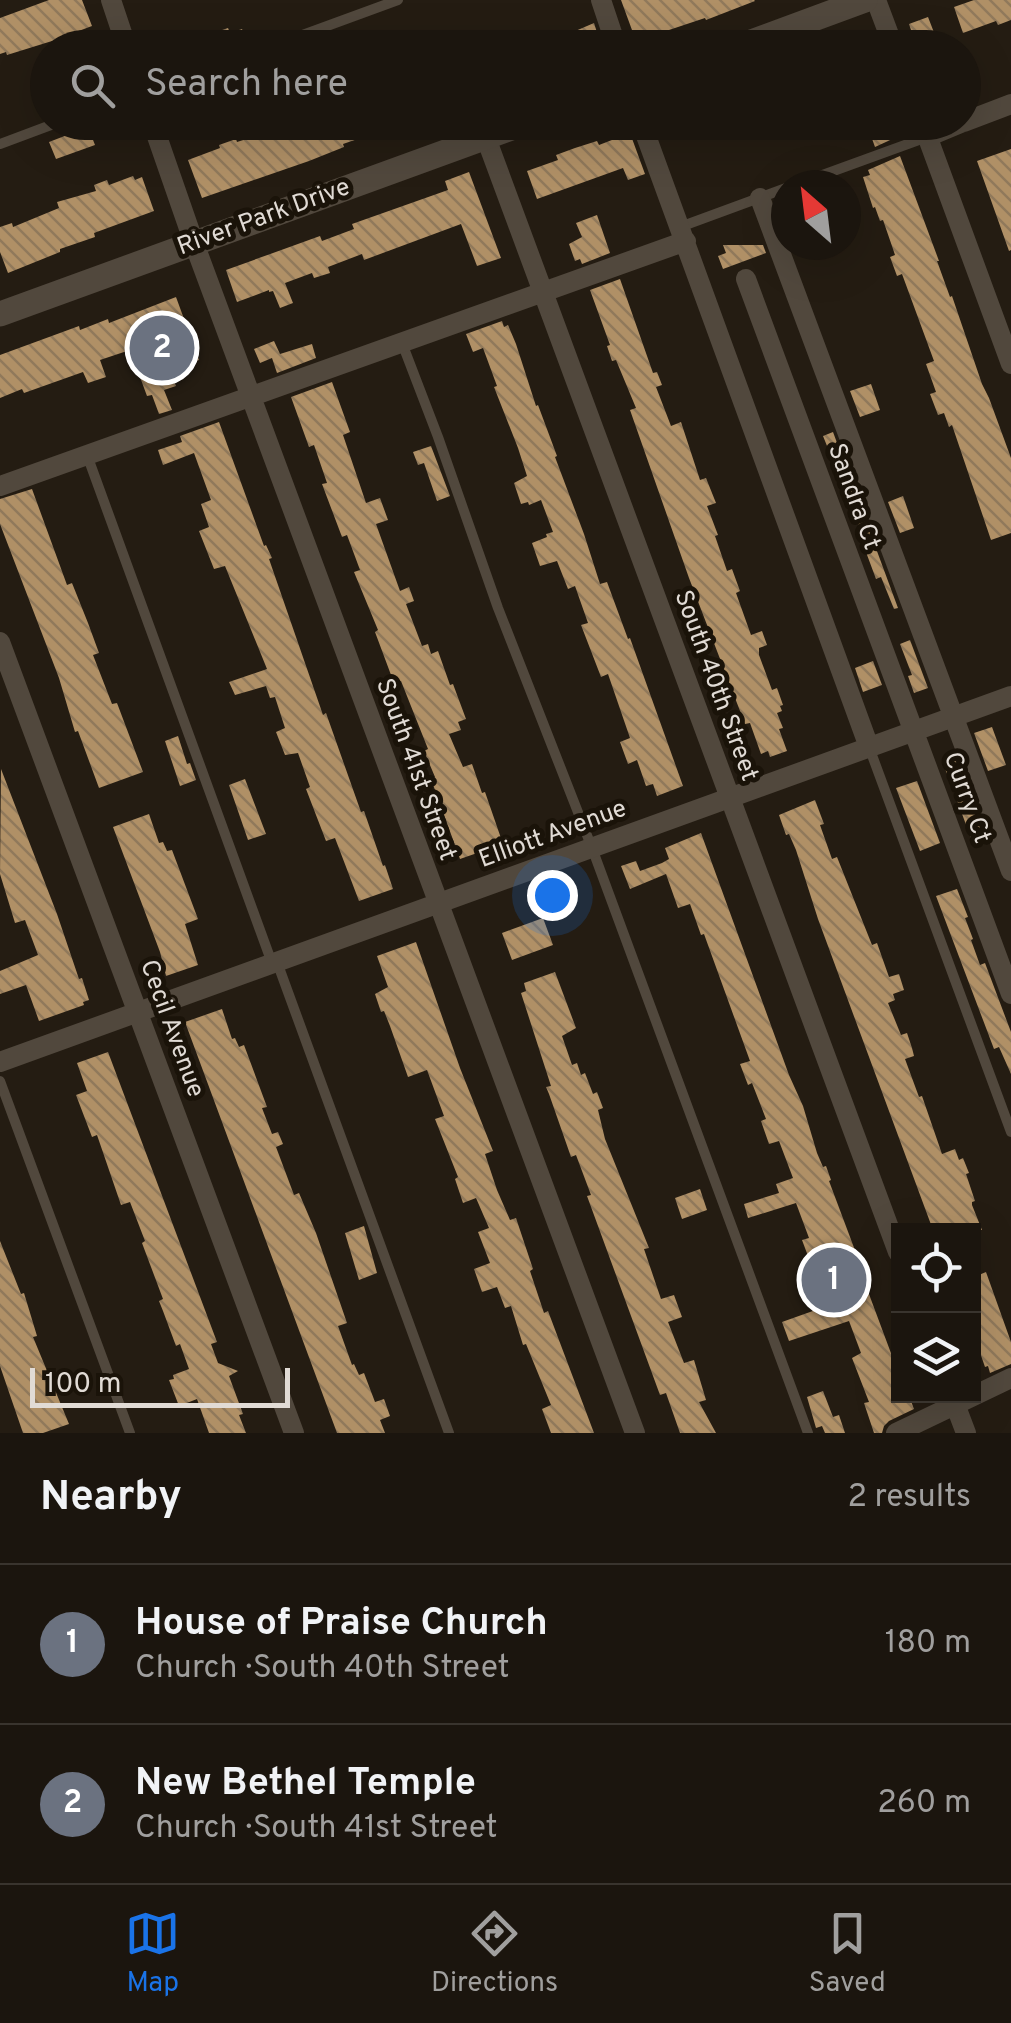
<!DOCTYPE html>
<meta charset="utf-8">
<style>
:root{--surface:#1b150e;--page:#28221c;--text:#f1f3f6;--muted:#a09f9e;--line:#39342e;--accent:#1a73e8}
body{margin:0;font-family:Overpass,sans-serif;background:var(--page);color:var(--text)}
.controls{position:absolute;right:30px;bottom:30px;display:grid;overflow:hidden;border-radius:0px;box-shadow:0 10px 40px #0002}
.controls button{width:90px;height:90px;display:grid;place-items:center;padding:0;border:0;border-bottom:2px solid var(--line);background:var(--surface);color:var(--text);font:50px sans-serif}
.compass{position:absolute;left:771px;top:170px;width:90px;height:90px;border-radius:50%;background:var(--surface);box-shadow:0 10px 40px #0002;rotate:332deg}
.scale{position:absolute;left:30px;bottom:25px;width:260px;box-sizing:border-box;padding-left:10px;border:5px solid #e1dbd5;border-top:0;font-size:28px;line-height:35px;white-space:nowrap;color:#e1dbd5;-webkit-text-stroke:8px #1a1309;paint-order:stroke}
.you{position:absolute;left:552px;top:895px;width:35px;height:35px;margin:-25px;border:8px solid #fff;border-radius:50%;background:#1a73e8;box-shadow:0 0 0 15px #1a73e833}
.badge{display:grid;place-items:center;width:65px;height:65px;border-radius:50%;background:var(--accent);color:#fff;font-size:32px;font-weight:700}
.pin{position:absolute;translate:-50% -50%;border:5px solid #fff;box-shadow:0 2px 10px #0006}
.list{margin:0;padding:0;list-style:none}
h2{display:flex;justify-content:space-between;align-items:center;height:130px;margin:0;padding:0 40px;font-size:42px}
h2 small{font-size:32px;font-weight:400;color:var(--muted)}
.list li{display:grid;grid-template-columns:65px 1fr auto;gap:30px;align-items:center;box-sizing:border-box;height:160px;padding:0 40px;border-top:2px solid var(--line)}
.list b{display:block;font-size:38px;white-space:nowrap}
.list p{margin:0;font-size:32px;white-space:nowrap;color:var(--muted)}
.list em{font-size:32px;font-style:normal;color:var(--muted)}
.icon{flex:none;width:55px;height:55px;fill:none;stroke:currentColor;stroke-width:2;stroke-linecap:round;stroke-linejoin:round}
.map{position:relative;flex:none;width:1011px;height:1433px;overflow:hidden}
.search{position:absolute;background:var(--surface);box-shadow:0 10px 40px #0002;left:30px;right:30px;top:30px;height:110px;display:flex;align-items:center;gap:25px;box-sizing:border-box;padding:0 35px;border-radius:55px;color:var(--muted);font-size:38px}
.sheet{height:450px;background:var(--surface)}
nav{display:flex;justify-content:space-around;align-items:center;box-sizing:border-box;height:140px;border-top:2px solid var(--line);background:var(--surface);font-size:28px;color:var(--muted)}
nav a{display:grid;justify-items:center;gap:5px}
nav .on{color:var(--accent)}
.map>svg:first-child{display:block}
.building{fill:url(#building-back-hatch)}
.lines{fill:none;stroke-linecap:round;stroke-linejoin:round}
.service{stroke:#51483d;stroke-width:10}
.minor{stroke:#51483d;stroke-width:20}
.tertiary{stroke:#51483d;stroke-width:25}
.labels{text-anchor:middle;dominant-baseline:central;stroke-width:10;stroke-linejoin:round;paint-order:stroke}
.street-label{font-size:25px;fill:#e1dbd5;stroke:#1a1309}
</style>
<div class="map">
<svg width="1011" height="1433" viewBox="0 0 1011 1433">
<defs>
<pattern id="building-back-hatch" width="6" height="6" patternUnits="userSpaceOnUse" patternTransform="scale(2.5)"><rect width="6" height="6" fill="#b09066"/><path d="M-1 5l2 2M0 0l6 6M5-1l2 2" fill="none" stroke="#90795b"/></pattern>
</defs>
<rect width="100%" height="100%" fill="#241c12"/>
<path class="building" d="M49,0H82L92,26L52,41L7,55L6,52L0,54V18Z
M621,0H754L755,1L706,20L705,18L636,41Z
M974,0H1011V20L998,25L996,21L963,33L954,7Z
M928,17L940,48H917L909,24Z
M594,23L602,48H510L549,31L550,34L556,30L559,38Z
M228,28L230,33L242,29L248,45L241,48H179V45Z
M311,122H371L375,133L343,144L344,147L309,161L202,198L188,160L220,148L219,145L236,139L237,142L297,123L298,127Z
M866,122H894L899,136L875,147Z
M88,127L95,145L56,159L49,142Z
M630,133L645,174L628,180L623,168L537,199L527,171L558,160L556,155L575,148L597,141L599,145Z
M1011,149V250L1009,251L977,161Z
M900,156L939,261H937L950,297L952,296L982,384L989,398L1011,458V533L991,540L952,425L949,427L944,413L938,415L930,394L936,392L926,364L934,361L902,274L897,276L890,257L895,255L893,249L883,220L880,221L875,207L873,208L863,177L870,175L868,170Z
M469,172L501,258L477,266L461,224L364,260L362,254L328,267L330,273L314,278L312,273L285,283L293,303L280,308L273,291L269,292V290L237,302L226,270L320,236L322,241L354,229L352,224L448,190L445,181Z
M133,176L135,180L142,177L154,211L94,233L95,237L60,249V252L8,273L0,252V227L12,223L13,227L59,208L57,202L96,191L94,185L107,180L109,185Z
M597,215L610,253L582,264L580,259L575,261L569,244L582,237L576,223Z
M723,245H763L766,253L723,269L718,256L726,253Z
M620,279L653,373L657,372L662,385L656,387L671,426L681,422L700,480L706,478L716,503L707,506L718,535L715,536L727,571L732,569L740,591L736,593L751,635L762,631L767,645L759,648V655L772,690L777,688L783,705L780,706L782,711L777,713L783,728L779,729L787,751L770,757L768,751L761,754L750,723L745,724L689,578L630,410L636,408L616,360L612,361L607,346L610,345L590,290Z
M176,297L199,360L170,370L176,386L164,390L172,410L159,414L152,395L147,396L130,350L100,360L106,377L88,383L83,372L24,393L22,389L0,398V355L79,326L80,330L108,319L109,323Z
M502,321L504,327L508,325L516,344L536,406L538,405L557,456L555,457L584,534L600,584L607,582L628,639L630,638L683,786L657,796L653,784L646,786L637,760L628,764L620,742L630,738L608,674L601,677L581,625L588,623L575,586L568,589L557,561L540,566L532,543L547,537L546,534L553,532L541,500L529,505L528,502L521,504L514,483L527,476L518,448L494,387L497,386L483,348L473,352L466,334Z
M274,341L280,354L312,344L316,358L277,373L272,358L260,363L254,349Z
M332,382L350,432L343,435L366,503L380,498L388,520L376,524L400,591L409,587L414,601L406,604L422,646L428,644L431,654L438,651L450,685L453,684L466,719L458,722L461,730L449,734L463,767L472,764L482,793L485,792L503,844L460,859L431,779L435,777L424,751L428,749L401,681L394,683L375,632L378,630L354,572L360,570L347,535L342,537L322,484L327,483L314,445L309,447L291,397Z
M871,384L880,410L860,417L850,391Z
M219,422L264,546L266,545L272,558L269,559L323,715L326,713L361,812L364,811L383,866L385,865L393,889L359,901L335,838L326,841L306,789L310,787L298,753L285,755L276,732L285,728L275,697L270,698L266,686L235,695L229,682L267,669L225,566L214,569L199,531L209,527L201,504L211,500L194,453L163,465L158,450L182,442L180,436Z
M833,432L898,608L894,609L881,577L876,579L860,536L863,535L823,436Z
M431,446L450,496L437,501L424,463L418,465L413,452Z
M32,489L67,585L72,583L88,623L99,653L93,655L112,704L117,703L143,772L99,788L78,731L75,732L59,678L0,524V499Z
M903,496L914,528L900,533L888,502Z
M910,640L928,688L914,693L908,676L912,675L900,644Z
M873,661L882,685L863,692L855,668Z
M992,727L1006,765L988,771L974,733Z
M178,736L187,764L190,763L196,780L180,786L165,741Z
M955,759L982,834L971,838L943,763Z
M1,769L57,914L79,979L82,978L89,1000L83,1002L84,1005L39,1021L26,985L0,994V971L38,955L25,920L15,923L0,874Z
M245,779L266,834L248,840L229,785Z
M917,781L940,843L920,851L896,788Z
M815,800L824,824L820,825L832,859L837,857L872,945L877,943L889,977L899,974L904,990L893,994L895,1000L888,1003L901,1035L907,1033L912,1048L914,1056L905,1059L919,1097L922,1096L942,1154L955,1149L959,1160L963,1158L969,1173L966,1174L975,1201L972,1202V1205L982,1230H933L818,919L796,850L789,834L786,835L779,815Z
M149,814L159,843L163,842L167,851L172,850L198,919L185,924L198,965L166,976L160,952L113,827Z
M701,833L789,1075L803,1106L817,1153L823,1167L826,1166L831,1180L829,1181L865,1277L863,1278L898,1372V1396H909L914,1409L889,1421L884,1426L882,1433H874L864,1403L869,1402L852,1358L861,1353L849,1321L789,1341L782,1322L824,1307L822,1300L835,1296L822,1261L817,1263L814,1254L808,1256L802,1240L809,1238L796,1203L748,1218L744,1204L779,1193L776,1184L793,1178L779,1141L769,1144L761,1121L766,1119L752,1083L748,1085L740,1064L750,1061L704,934L701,935L690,904L678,908L666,874L630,889L621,866L636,861L640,871L662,863L669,859L665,848Z
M957,889L968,917L965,918L973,939L971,940L980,965L985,963L1011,1032V1074L999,1047L994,1049L936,896Z
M543,918L553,945L512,960L502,933Z
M416,942L460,1068L493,1151L485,1154L497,1190L510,1220L516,1218L533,1269L530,1271L544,1313L548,1311L594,1433H551L542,1409L551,1405L526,1344L523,1345L511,1306L505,1308L497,1287L482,1292L474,1269L490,1263L478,1232L489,1228L476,1198L463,1203L455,1179L458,1177L435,1119L444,1116L427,1070L408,1077L390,1026L384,1011L381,1012L375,994L388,987L377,956Z
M555,972L576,1028L562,1036L572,1065L577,1063L581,1075L585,1073L593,1094L597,1092L603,1108L598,1110L605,1139L649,1248L644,1249L661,1299L674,1295L682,1317L668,1322L684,1363L694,1360L706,1400L699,1402L716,1433H680L666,1393L660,1395L587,1196L591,1195L576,1155L571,1157L549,1094L546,1087L551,1086L521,993L526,991L524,983Z
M222,1009L232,1039L235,1038L239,1047L244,1045L267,1107L262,1108L272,1134L278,1132L283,1144L276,1147L294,1195L299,1193L316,1233L347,1323L338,1326L352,1365L354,1364L359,1375L364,1373L375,1402L384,1399L390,1416L380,1420L385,1433H337L185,1022Z
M108,1052L217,1342L211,1344L218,1363L238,1371L229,1376L243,1414L239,1415L246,1433H209L197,1399L179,1406L169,1380L174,1379L173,1375L189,1369L180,1344L176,1346L163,1311L159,1301L163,1299L142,1243L145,1241L130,1202L121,1205L97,1135L92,1137L76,1095L87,1091L77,1063Z
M700,1189L707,1210L682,1219L675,1198Z
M364,1226L377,1273L359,1280L345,1233Z
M0,1241L21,1294L24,1293L37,1336L33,1337L69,1424L43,1433H23L0,1366Z
M986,1272L1011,1342V1364L990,1373L988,1366L985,1367L974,1335V1277Z
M823,1391L833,1417L839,1415L845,1433H825L822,1426L816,1428L807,1397Z"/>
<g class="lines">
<path class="service" d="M267,48L398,0
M0,144L59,122
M795,185L927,137
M680,227L786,188
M402,343L438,437L498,608L592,848L808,1433
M87,455L272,963
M869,747L1011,1132
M277,962L449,1433
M0,1081L130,1433"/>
<path class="minor" d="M111,0L127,48
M601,0L617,48
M876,0L894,48
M152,122L194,243L635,1433
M641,122L869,747
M922,122L1011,364
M964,122L1011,104
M927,137L963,122
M486,138L898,1252
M760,198L1011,871
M746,279L1011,994
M0,486L686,241
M0,642L294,1433
M0,1062L1011,696
M952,1396L966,1433
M896,1433L1011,1378"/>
<path class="tertiary" d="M735,48L865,0
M0,314L528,122"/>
</g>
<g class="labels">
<g class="street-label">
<text transform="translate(264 218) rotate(-20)">River Park Drive</text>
<text transform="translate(853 497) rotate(70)">Sandra Ct</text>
<text transform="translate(715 686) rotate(70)">South 40th Street</text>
<text transform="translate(415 770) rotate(70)">South 41st Street</text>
<text transform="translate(966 798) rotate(70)">Curry Ct</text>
<text transform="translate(553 835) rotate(-20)">Elliott Avenue</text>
<text transform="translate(171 1029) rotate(70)">Cecil Avenue</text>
</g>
</g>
</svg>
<div class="controls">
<button><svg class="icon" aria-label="locate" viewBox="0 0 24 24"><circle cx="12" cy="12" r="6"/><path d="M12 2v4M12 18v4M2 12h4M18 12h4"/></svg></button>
<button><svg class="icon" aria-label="layers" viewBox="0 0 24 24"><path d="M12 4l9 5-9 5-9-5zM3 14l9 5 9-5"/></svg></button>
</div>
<svg class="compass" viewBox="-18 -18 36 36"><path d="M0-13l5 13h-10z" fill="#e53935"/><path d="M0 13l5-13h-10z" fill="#a09f9e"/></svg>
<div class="scale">100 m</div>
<div class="you"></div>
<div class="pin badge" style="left:834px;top:1280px;background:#6b7280">1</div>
<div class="pin badge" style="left:162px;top:348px;background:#6b7280">2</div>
<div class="search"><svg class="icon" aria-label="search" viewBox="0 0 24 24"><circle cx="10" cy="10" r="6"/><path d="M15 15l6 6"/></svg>Search here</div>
</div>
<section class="sheet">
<h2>Nearby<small>2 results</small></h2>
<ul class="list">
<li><span class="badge" style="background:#6b7280">1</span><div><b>House of Praise Church</b><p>Church · South 40th Street</p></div><em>180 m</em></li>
<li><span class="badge" style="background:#6b7280">2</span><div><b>New Bethel Temple</b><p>Church · South 41st Street</p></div><em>260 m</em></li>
</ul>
</section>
<nav>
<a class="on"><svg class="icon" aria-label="map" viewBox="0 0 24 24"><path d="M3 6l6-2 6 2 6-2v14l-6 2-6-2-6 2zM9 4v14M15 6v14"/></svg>Map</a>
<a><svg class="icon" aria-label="directions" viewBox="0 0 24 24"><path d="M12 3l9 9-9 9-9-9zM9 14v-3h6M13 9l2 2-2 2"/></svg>Directions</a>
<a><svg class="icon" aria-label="saved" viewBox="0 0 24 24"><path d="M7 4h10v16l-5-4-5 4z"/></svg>Saved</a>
</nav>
